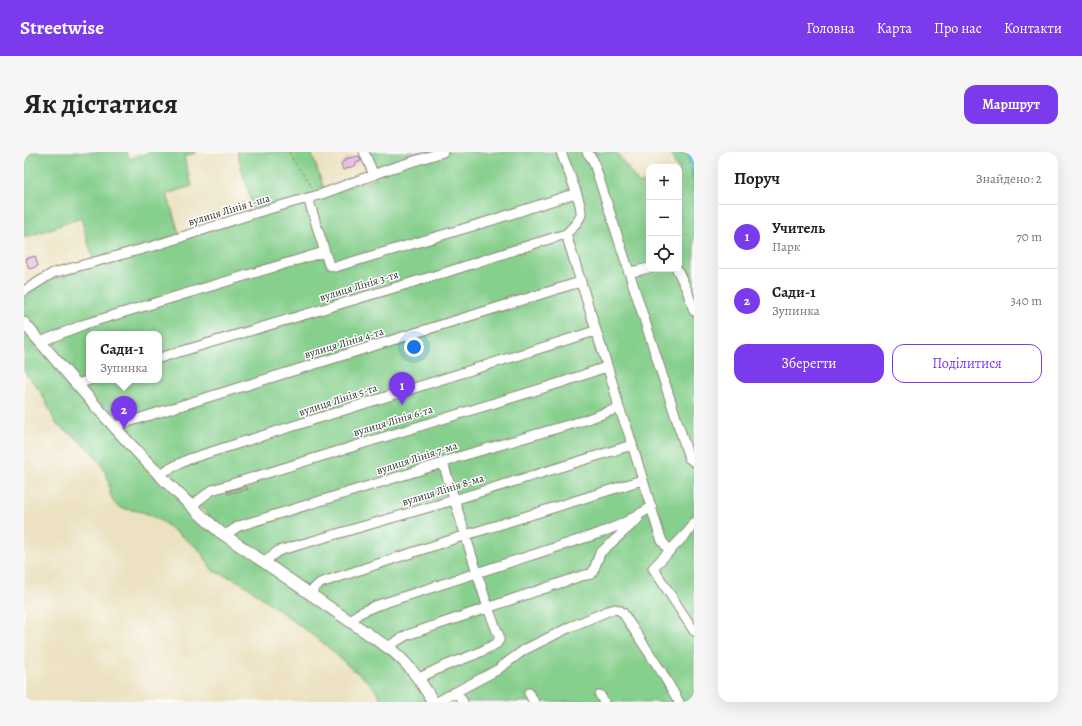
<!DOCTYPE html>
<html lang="uk">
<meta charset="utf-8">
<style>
:root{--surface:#fff;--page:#f6f6f6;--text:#222;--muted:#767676;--line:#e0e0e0;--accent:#7c3aed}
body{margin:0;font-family:Alegreya,serif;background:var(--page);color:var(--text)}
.controls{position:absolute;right:12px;top:12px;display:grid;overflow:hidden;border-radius:8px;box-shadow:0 4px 16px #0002}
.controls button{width:36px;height:36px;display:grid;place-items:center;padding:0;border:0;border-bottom:1px solid var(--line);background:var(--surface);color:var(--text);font:20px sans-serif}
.you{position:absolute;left:390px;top:195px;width:14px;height:14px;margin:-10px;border:3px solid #fff;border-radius:50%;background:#1a73e8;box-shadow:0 0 0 6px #1a73e833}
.badge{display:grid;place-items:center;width:26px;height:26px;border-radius:50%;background:var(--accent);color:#fff;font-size:13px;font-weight:700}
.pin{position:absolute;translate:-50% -33px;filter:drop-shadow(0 1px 2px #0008)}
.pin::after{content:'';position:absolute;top:21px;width:14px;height:12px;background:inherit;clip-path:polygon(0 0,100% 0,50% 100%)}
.popup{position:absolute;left:62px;top:179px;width:76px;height:52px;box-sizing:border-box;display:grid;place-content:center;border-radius:8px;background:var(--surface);filter:drop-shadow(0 1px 3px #0005);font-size:13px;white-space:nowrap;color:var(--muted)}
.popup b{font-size:15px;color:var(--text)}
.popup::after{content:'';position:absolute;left:50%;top:100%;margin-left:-8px;border:8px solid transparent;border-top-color:var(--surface)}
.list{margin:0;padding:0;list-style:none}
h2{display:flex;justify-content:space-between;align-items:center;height:52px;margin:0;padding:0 16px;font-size:17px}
h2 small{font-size:13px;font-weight:400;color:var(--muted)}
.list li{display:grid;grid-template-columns:26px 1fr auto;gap:12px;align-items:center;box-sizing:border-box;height:64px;padding:0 16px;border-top:1px solid var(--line)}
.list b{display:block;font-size:15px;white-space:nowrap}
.list p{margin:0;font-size:13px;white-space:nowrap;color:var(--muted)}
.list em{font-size:13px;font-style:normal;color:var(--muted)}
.actions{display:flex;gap:8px;padding:12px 16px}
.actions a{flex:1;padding:9px 0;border:1px solid var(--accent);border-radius:12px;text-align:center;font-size:14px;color:var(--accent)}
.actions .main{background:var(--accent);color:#fff}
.icon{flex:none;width:22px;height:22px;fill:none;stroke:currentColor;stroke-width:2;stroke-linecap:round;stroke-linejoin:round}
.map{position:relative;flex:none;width:670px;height:550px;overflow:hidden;border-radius:12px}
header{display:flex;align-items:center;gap:24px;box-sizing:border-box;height:56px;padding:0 20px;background:var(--accent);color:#fff}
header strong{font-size:19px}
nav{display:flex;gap:22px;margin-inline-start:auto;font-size:14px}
.intro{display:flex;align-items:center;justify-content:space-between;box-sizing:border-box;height:96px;padding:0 24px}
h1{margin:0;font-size:28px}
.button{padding:10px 18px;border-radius:12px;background:var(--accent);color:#fff;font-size:14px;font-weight:700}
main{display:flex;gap:24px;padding:0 24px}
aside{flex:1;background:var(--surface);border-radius:12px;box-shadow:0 4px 16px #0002}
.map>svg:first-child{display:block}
.green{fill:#86cf8c;stroke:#587d5c;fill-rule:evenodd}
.water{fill:#5cc2da;stroke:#447682}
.building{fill:#e6addf}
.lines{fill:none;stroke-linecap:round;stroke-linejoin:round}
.minor-casing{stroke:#8c8676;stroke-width:11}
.major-casing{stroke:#8c8676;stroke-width:13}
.path{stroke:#8c8676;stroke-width:1;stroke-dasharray:3 3;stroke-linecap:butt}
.minor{stroke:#fff;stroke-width:9}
.major{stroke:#fff;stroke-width:11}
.labels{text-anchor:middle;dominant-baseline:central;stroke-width:3;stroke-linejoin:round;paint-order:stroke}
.street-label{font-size:11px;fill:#2b2b2b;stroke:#fff}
</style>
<header>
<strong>Streetwise</strong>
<nav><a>Головна</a><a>Карта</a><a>Про нас</a><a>Контакти</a></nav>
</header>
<div class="intro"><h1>Як дістатися</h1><a class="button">Маршрут</a></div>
<main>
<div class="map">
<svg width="670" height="550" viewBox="0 0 670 550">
<rect width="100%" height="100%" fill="#fff"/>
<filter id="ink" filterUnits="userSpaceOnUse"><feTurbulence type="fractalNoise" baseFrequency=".025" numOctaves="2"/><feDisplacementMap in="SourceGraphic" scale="8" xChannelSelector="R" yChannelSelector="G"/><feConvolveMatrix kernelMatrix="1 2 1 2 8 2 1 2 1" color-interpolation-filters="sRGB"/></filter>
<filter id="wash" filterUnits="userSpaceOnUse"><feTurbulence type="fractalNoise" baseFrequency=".012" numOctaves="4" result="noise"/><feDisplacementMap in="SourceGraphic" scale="16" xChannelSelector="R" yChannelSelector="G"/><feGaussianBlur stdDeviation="0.9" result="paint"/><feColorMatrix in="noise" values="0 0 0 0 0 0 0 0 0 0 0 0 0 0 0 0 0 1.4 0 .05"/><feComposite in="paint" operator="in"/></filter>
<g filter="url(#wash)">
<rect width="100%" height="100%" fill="#ece2c1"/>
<path class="green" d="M0,0H103L105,7L126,0H173L160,5L168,34L143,42L156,84L69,108L57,66L0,86Z
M213,0H287L301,39L230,60Z
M341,0H592L615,32L625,28V117H655V15H652L647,0H663C667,9 667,20 670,30V550H418L414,547L398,525L206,382L139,323L0,168V141L19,130L352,26ZM65,182H135V228H65Z
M0,176L175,365L379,512L405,550H359L350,536L341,527L322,512L303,494L224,435L208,426L189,419L175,397L137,369L124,362L114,359L97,356L93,354L89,350L86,341L84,327L78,313L66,298L50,284L34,274L31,270L26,258L16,239L0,219Z"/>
<path class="water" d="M663,0H670V30C667,20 666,10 663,0Z"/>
<g id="blocks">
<path class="building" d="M335,4L337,9L331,11L332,13L319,18L317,11L321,9V7Z
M11,104L14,114L5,117L2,107Z
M222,334L224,337L203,342V340Z"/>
</g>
</g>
<g filter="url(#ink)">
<use href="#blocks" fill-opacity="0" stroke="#8c8676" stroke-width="1"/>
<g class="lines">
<g class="minor-casing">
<path id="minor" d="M340,0L350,23
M537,0C541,12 559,52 557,63C554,71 548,76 542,82L590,236L595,256L604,279L635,381L638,389L645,398
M563,0L569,8L665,306L670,310
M284,46L305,113L311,115L469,68L552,41
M653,117L663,138L670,159
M604,119H612L625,116
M0,139L29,121L130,94L231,61L298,42L365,17L419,0
M16,190L61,172L300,100
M135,206C230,178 325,150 420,121C461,108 501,94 542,82
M53,232L66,228
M91,274L556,130
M135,322L165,307L571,179
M167,354L188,338L539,230L582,215
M670,370L664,380L629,416L670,479
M201,383L215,374L419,311L431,306L558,269L595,256
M240,410L254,399L430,348L608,293
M285,441L296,431L442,383L618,328
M327,470L334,462L351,454L576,381L598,372L628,355
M363,495L383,483L557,424L567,422L569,420L576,401L614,367
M395,526L418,515L452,502L472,492L475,488V484L464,456L419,311
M429,541L435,543L439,550
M505,541L510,550
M576,543L580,550
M413,550L473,518L500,498L546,475L584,459L591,457L595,458L599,461L637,519L655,550"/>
</g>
<g class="major-casing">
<path id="major" d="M0,171C62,243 124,318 196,380L369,499C387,515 397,529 409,550"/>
</g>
<path class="path" d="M265,0C271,14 282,23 288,36"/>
<use href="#minor" class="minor"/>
<use href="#major" class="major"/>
</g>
</g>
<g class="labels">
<g class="street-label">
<text transform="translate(205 58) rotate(-17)">вулиця Лінія 1-ша</text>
<text transform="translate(335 134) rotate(-17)">вулиця Лінія 3-тя</text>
<text transform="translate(320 191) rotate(-17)">вулиця Лінія 4-та</text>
<text transform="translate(314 248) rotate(-18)">вулиця Лінія 5-та</text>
<text transform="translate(369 269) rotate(-17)">вулиця Лінія 6-та</text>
<text transform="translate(393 306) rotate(-18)">вулиця Лінія 7-ма</text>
<text transform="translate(419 338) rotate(-17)">вулиця Лінія 8-ма</text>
</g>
</g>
</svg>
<div class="controls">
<button>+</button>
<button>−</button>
<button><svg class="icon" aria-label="locate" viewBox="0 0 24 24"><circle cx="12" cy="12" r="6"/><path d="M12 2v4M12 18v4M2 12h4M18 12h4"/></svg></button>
</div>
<div class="you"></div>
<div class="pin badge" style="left:378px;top:253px">1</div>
<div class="pin badge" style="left:100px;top:277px">2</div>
<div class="popup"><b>Сади-1</b>Зупинка</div>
</div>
<aside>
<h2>Поруч<small>Знайдено: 2</small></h2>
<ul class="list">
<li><span class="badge">1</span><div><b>Учитель</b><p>Парк</p></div><em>70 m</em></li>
<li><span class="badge">2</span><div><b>Сади-1</b><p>Зупинка</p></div><em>340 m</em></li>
</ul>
<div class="actions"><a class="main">Зберегти</a><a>Поділитися</a></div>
</aside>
</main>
